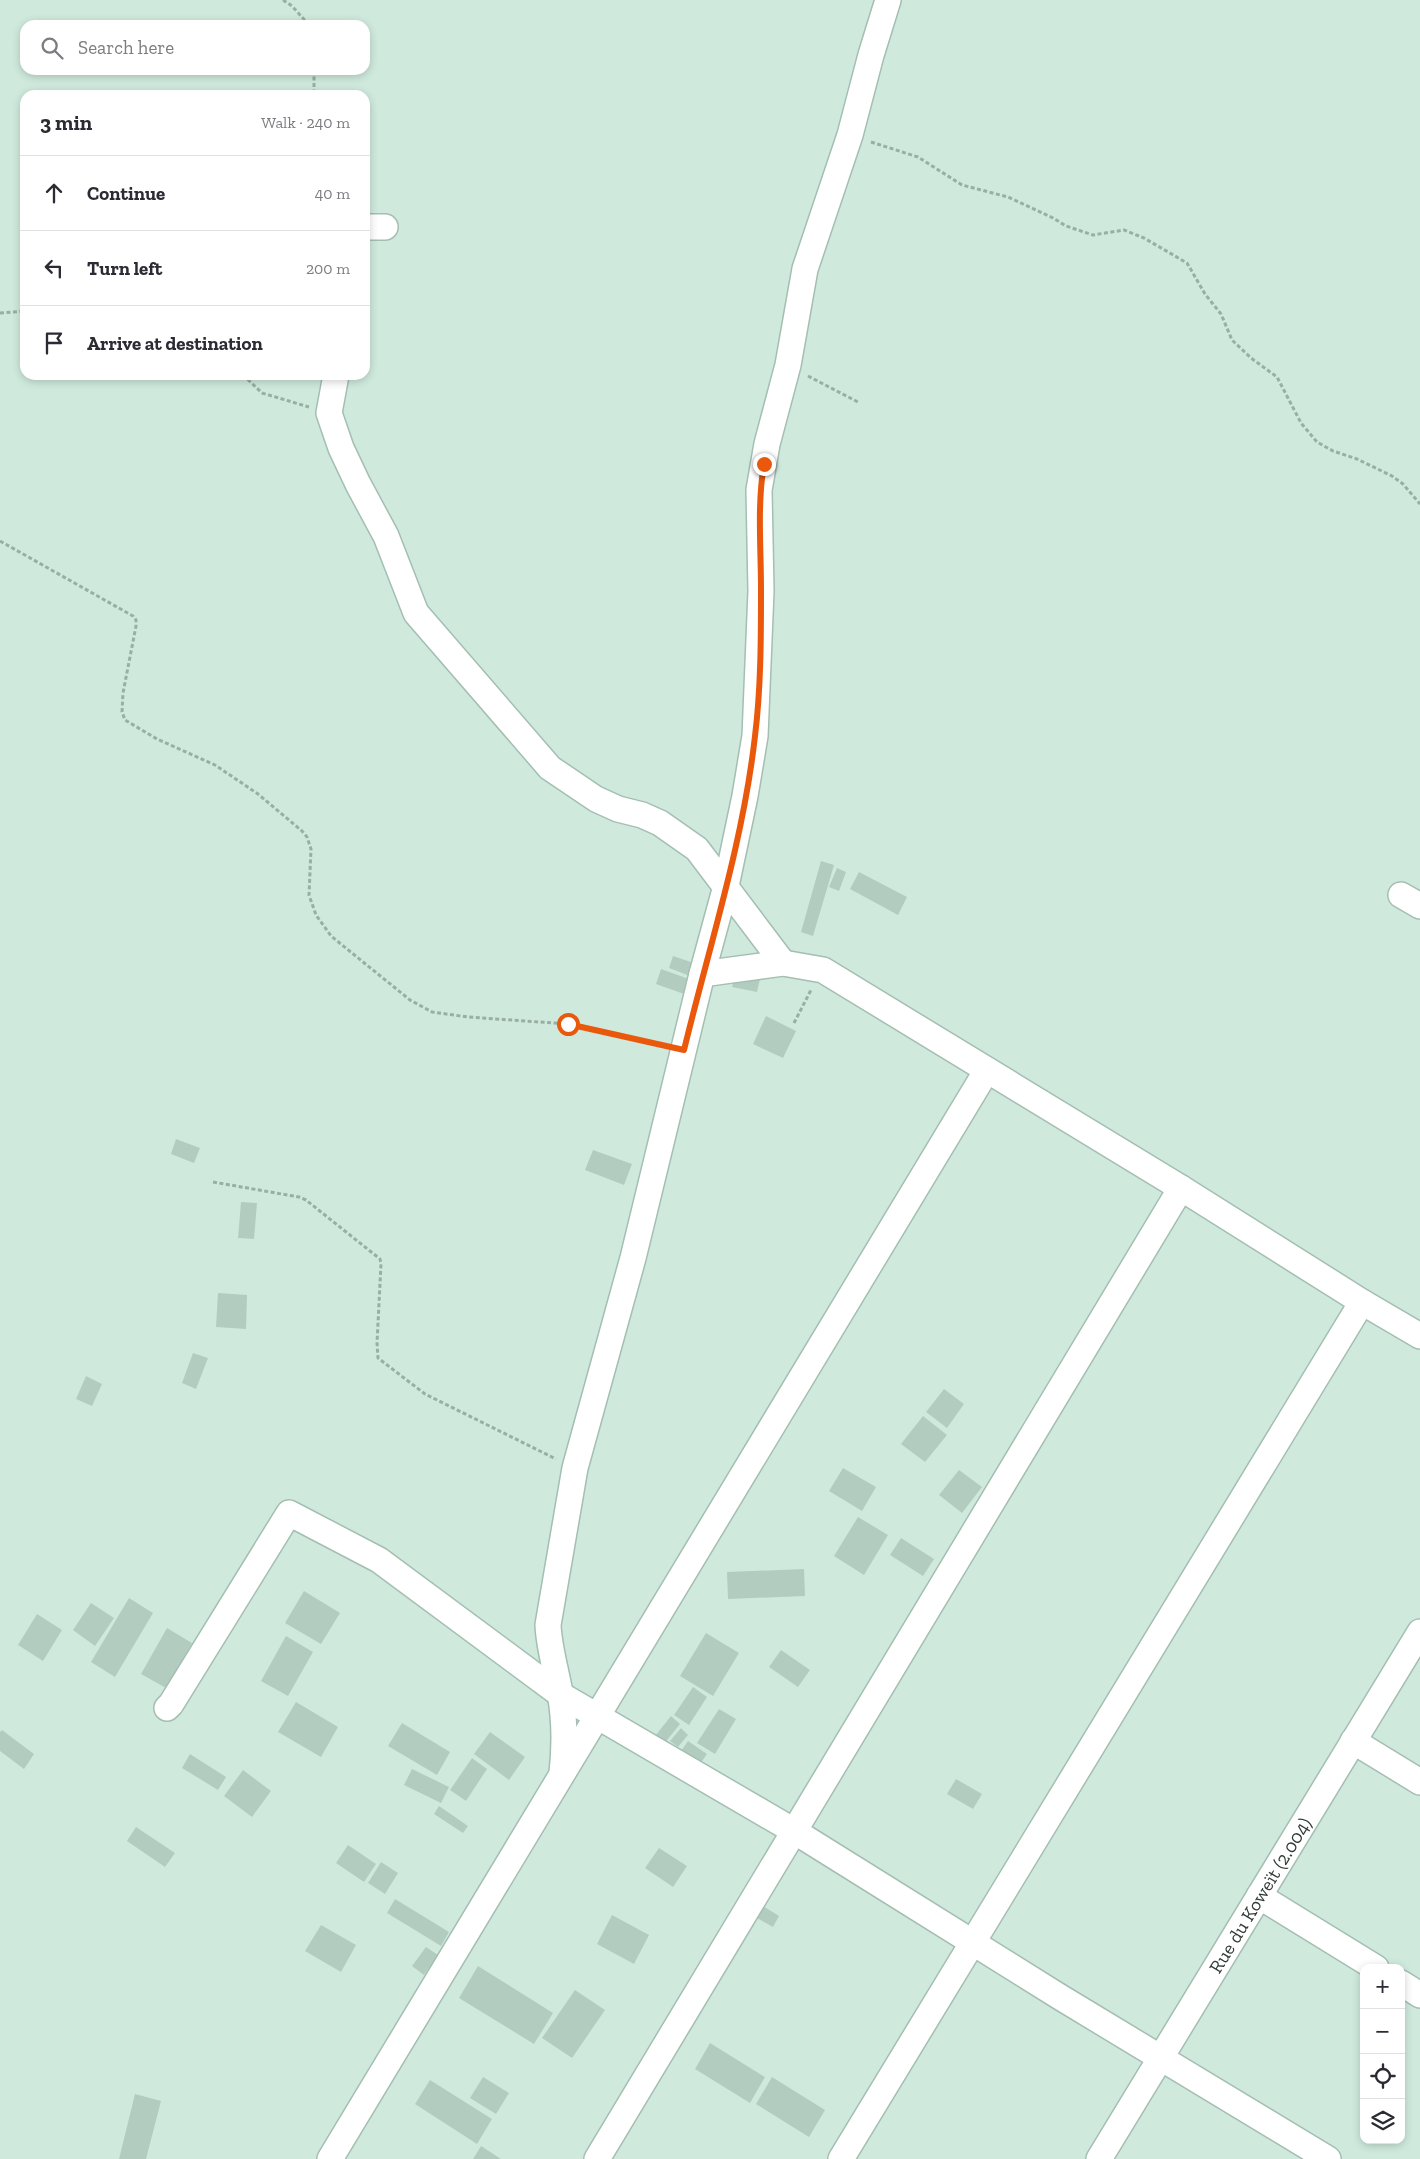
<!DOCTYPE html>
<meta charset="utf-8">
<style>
:root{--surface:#fff;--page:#f7f7f7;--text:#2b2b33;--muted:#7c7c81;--line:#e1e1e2}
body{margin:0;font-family:"Zilla Slab",serif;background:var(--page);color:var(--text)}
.controls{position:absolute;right:15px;bottom:15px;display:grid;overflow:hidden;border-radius:10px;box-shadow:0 2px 8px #0003}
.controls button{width:45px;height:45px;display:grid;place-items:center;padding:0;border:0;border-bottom:1px solid var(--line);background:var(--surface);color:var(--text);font:25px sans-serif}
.stop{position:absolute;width:15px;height:15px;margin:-11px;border:4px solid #ea580c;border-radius:50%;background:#fff}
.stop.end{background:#ea580c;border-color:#fff;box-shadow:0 1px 5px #0008}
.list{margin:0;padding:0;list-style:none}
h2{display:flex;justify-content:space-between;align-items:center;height:65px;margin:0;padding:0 20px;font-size:21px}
h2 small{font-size:16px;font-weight:400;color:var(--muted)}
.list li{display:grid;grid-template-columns:32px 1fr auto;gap:15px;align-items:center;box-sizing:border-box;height:75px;padding:0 20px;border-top:1px solid var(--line)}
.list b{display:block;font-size:19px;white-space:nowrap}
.list em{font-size:16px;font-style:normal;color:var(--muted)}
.icon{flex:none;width:28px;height:28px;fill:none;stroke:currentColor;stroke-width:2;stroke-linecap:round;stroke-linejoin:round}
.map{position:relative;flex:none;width:1420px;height:2159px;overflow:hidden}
.search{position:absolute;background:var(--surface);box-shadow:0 2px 8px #0003;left:20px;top:20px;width:350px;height:55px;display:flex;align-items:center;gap:12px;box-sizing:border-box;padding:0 18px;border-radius:15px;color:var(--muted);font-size:19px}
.panel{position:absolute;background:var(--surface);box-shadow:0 2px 8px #0003;left:20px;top:90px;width:350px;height:290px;border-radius:15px}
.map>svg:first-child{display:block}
.building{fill:#b2cdc0}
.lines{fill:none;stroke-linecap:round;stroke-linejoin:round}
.minor-casing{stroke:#a4beb2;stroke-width:28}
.path{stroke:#99aea4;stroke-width:3;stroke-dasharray:4 2.5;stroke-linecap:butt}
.minor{stroke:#fff;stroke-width:25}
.route{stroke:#ea580c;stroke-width:6}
.labels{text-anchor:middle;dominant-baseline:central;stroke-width:5;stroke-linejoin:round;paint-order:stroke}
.street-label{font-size:19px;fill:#313b36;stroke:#dcf7ea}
</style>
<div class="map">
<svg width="1420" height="2159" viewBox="0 0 1420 2159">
<rect width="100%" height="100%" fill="#cfeadd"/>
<path class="building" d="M821,861L834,865L813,936L801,932Z
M837,868L846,872L839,891L829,887Z
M859,872L907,897L898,915L850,889Z
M673,956L694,963L690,976L669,968Z
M661,969L689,979L684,994L656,984Z
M735,974L760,979L757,992L732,987Z
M766,1016L796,1031L783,1058L753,1044Z
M176,1139L200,1148L194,1163L171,1154Z
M593,1150L632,1164L624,1185L585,1170Z
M241,1202L257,1203L254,1239L238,1238Z
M218,1293L247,1295L246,1329L216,1327Z
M193,1353L208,1358L196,1389L182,1383Z
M86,1376L102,1384L92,1406L76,1399Z
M944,1389L964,1404L947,1428L926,1412Z
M923,1416L947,1435L925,1462L901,1444Z
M843,1468L876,1487L862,1511L829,1491Z
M959,1470L982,1487L962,1513L939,1495Z
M858,1517L888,1535L864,1575L834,1556Z
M901,1538L934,1559L923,1576L890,1555Z
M804,1569L805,1596L728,1599L727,1572Z
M304,1591L340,1613L321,1644L285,1623Z
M129,1598L153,1613L115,1677L91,1662Z
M91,1603L114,1618L95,1646L73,1630Z
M37,1614L62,1630L43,1661L18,1645Z
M167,1628L192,1643L166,1688L141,1674Z
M706,1633L739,1653L713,1696L680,1676Z
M286,1636L313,1652L288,1696L261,1681Z
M781,1650L810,1670L798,1687L769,1667Z
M693,1687L707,1697L689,1725L674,1715Z
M296,1702L338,1727L321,1757L278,1732Z
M719,1709L736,1719L715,1754L697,1743Z
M671,1716L680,1724L664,1744L655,1736Z
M402,1723L450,1752L437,1775L388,1746Z
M681,1728L688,1735L678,1747L670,1741Z
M2,1730L34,1754L24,1769L0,1751V1732Z
M490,1732L525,1757L509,1780L474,1754Z
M688,1741L707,1754L695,1771L677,1757Z
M190,1754L226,1777L218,1790L182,1768Z
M472,1758L487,1769L466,1801L450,1790Z
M412,1769L449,1787L441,1803L404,1785Z
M243,1770L271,1791L252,1817L224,1796Z
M956,1779L982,1794L973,1809L947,1794Z
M439,1806L468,1826L463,1833L434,1814Z
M136,1827L175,1853L165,1867L127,1841Z
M348,1845L376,1864L364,1882L336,1863Z
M659,1848L687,1866L673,1887L645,1868Z
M381,1862L398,1873L385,1894L368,1883Z
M395,1899L449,1932L441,1946L387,1913Z
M763,1906L779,1916L773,1927L757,1918Z
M612,1915L649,1935L634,1964L597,1944Z
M321,1925L356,1945L341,1972L305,1951Z
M426,1947L438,1955L424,1975L412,1966Z
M478,1966L553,2013L534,2044L459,1998Z
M575,1990L605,2010L572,2058L542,2038Z
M710,2043L765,2077L750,2103L695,2069Z
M483,2077L509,2093L496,2114L470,2098Z
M772,2077L825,2110L809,2137L756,2104Z
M430,2080L492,2119L477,2144L415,2104Z
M135,2094L161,2101L146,2159H119Z
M481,2146L501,2159H473Z"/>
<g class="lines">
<g class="minor-casing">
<g id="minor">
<path d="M365,227H385"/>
<path d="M336,375L329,413L341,448L358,484L386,536L416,613L550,768L596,799L618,809L642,815L660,823L697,849L783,963"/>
<path d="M1401,895L1420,906"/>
<path d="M702,974L783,963L823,970L1181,1188L1362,1302L1420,1336"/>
<path d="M167,1708L171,1704L289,1513L379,1560L561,1695L794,1831L1060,1997L1328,2159"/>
<path d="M1353,1741L1420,1782"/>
<path d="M562,1773C565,1746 565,1720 560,1693C556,1670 549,1648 548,1625L575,1468L633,1258L702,974L726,886L745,796L755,736L761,591L759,490L767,444L788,365L805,269L850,135L871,55L888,0"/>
<path d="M1259,1896L1376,1968"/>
<path d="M1401,1983L1420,1995"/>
<path d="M330,2159L987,1070"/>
<path d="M597,2159L1181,1188"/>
<path d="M841,2159L1362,1302"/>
<path id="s1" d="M1099,2159L1420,1632"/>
</g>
</g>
<path class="path" d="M283,0L292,6L309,25
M314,70V95
M871,142L918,157L962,185L1008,197L1053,218L1066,226L1093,235L1124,230L1144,238L1187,263L1205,294L1221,314L1232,340L1251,358L1277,377L1301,423L1317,442L1333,451L1357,459L1392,476L1403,484L1420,504
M0,313L25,311
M243,375L262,393L309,407
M808,376L858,402
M0,541L133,616L136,620V626L123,693L122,712L125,720L157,739L215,765L258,794L302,831L307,837L311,849L309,895L316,915L331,936L410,1000L432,1012L468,1017L568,1024L663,1046
M794,1023L811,990
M213,1182L299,1197L306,1200L380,1259L381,1264L377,1343L378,1358L425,1394L556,1459"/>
<use href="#minor" class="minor"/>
</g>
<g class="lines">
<path class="route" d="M568,1024L684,1050C709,947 743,843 755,736C761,688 761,637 761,589C761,547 757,505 764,464"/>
</g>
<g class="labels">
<g class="street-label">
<text stroke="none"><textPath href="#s1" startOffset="309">Rue du Koweït (2.004)</textPath></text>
</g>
</g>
</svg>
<div class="controls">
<button>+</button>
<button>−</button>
<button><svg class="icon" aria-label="locate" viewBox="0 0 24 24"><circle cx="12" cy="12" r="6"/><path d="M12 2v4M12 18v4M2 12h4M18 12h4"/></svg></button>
<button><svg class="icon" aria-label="layers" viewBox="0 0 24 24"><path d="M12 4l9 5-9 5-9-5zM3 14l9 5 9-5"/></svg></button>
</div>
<div class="stop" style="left:568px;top:1024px"></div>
<div class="stop end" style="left:764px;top:464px"></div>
<div class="search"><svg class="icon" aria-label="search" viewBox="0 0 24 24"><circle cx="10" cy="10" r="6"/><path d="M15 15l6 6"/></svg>Search here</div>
<section class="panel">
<h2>3 min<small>Walk · 240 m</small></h2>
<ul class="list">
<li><svg class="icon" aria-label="ahead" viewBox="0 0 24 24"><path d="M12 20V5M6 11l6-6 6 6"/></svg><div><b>Continue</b></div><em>40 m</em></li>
<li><svg class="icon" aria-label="left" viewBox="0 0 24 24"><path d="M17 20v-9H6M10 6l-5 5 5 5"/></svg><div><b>Turn left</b></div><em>200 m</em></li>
<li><svg class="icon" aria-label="arrive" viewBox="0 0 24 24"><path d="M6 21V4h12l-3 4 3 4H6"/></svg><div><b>Arrive at destination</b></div></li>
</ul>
</section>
</div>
